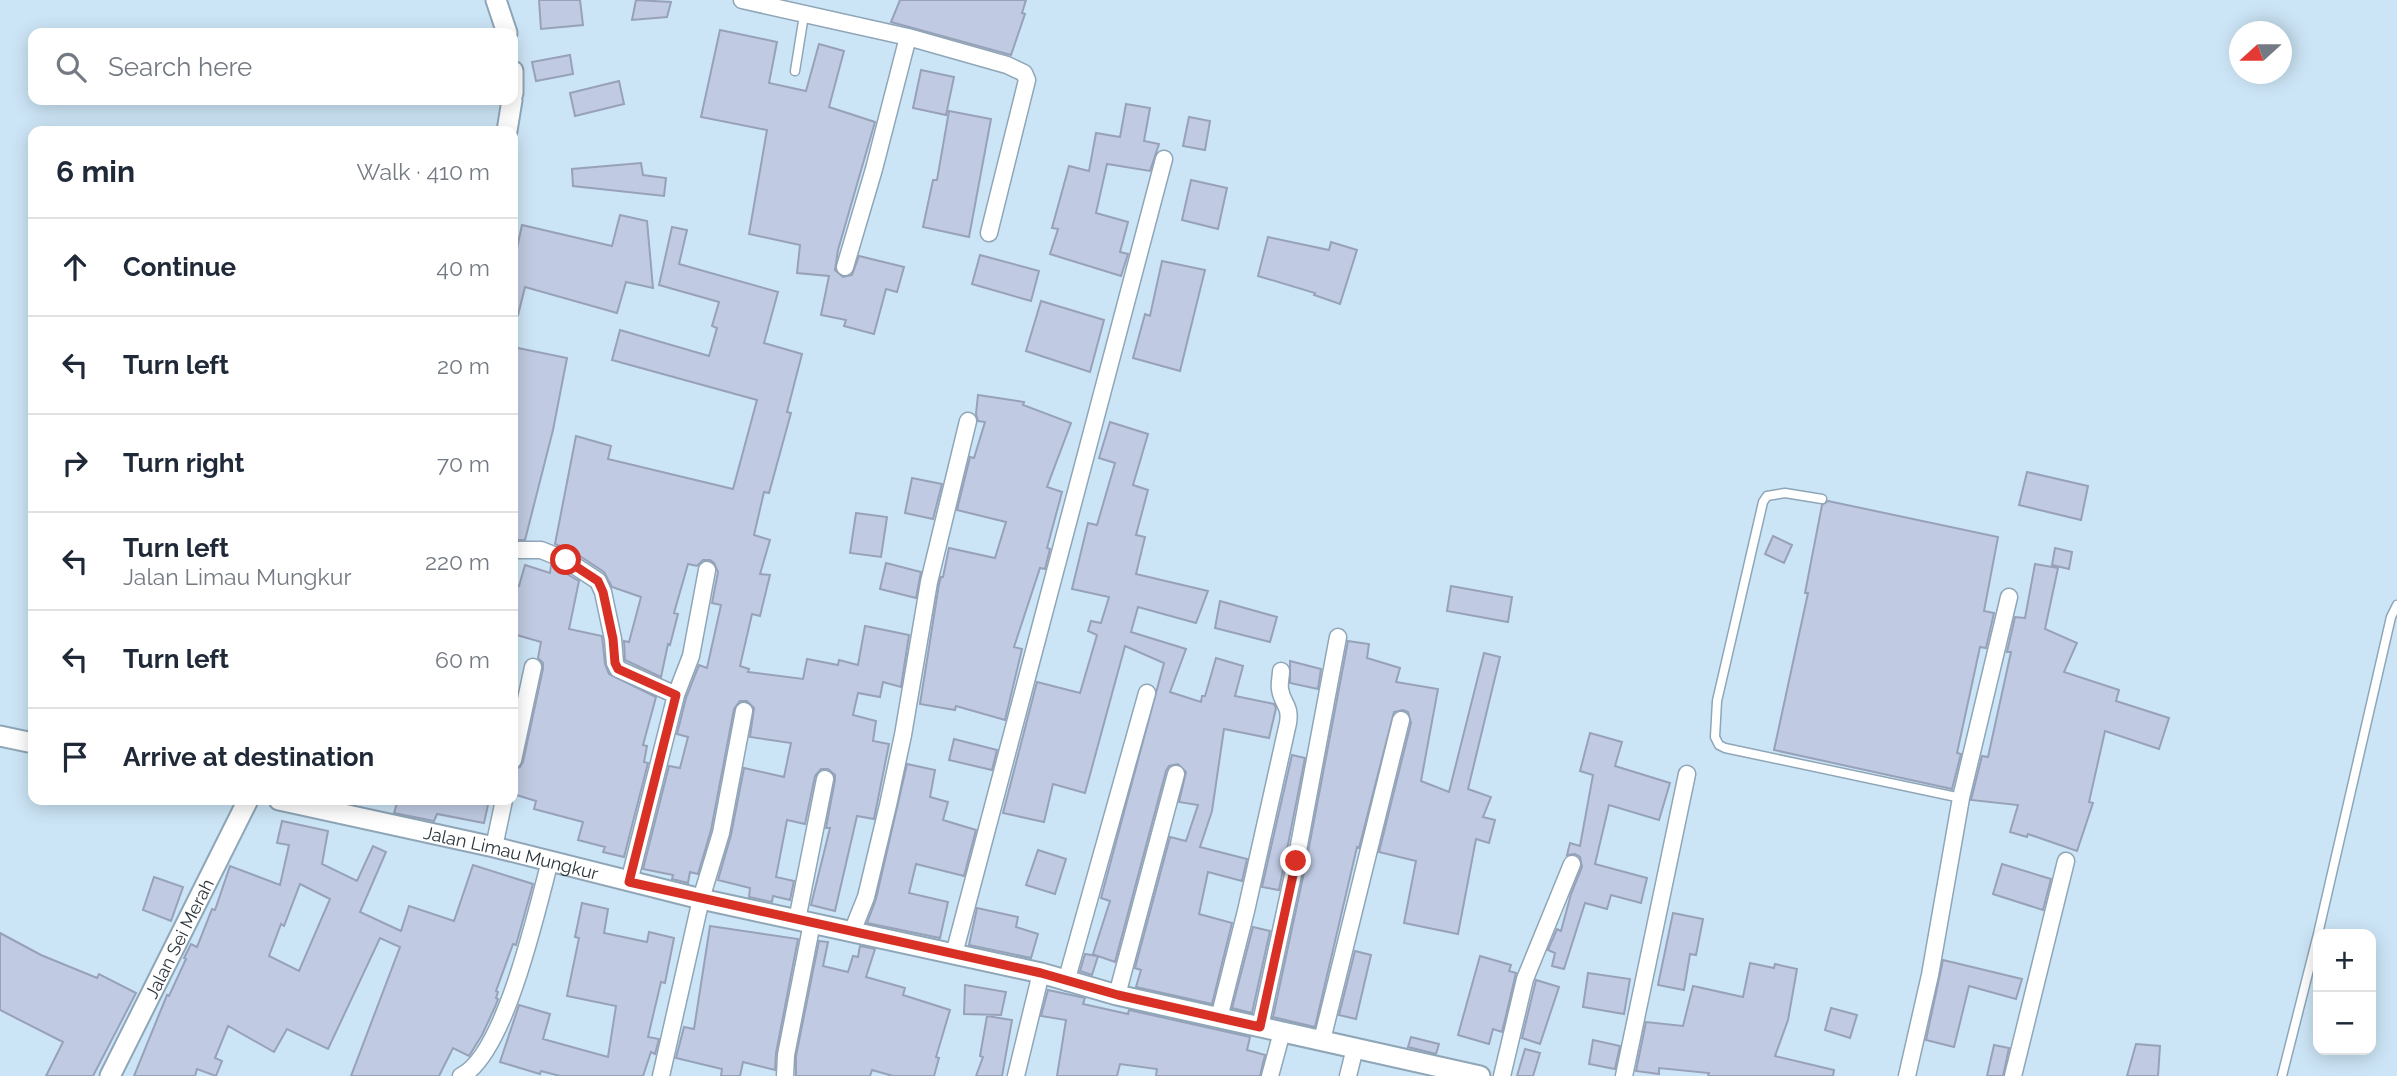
<!DOCTYPE html>
<meta charset="utf-8">
<style>
:root{--surface:#fff;--page:#f6f6f7;--text:#1f2937;--muted:#747a83;--line:#e0e1e3}
body{margin:0;font-family:Raleway,sans-serif;background:var(--page);color:var(--text)}
.controls{position:absolute;right:21px;bottom:21px;display:grid;overflow:hidden;border-radius:14px;box-shadow:0 4px 18px #0003}
.controls button{width:63px;height:63px;display:grid;place-items:center;padding:0;border:0;border-bottom:2px solid var(--line);background:var(--surface);color:var(--text);font:35px sans-serif}
.compass{position:absolute;left:2229px;top:21px;width:63px;height:63px;border-radius:50%;background:var(--surface);box-shadow:0 4px 18px #0003;rotate:249deg}
.stop{position:absolute;width:21px;height:21px;margin:-16px;border:5px solid #d93025;border-radius:50%;background:#fff}
.stop.end{background:#d93025;border-color:#fff;box-shadow:0 2px 7px #0008}
.list{margin:0;padding:0;list-style:none}
h2{display:flex;justify-content:space-between;align-items:center;height:91px;margin:0;padding:0 28px;font-size:30px}
h2 small{font-size:23px;font-weight:400;color:var(--muted)}
.list li{display:grid;grid-template-columns:46px 1fr auto;gap:21px;align-items:center;box-sizing:border-box;height:98px;padding:0 28px;border-top:2px solid var(--line)}
.list b{display:block;font-size:26px;white-space:nowrap}
.list p{margin:0;font-size:23px;white-space:nowrap;color:var(--muted)}
.list em{font-size:23px;font-style:normal;color:var(--muted)}
.icon{flex:none;width:38px;height:38px;fill:none;stroke:currentColor;stroke-width:2;stroke-linecap:round;stroke-linejoin:round}
.map{position:relative;flex:none;width:2397px;height:1076px;overflow:hidden}
.search{position:absolute;background:var(--surface);box-shadow:0 4px 18px #0003;left:28px;top:28px;width:490px;height:77px;display:flex;align-items:center;gap:18px;box-sizing:border-box;padding:0 24px;border-radius:14px;color:var(--muted);font-size:26px}
.panel{position:absolute;background:var(--surface);box-shadow:0 4px 18px #0003;left:28px;top:126px;width:490px;height:679px;border-radius:14px}
.map>svg:first-child{display:block}
.building{fill:#c0cbe3;stroke:#97a1b8;stroke-width:2;fill-rule:evenodd}
.lines{fill:none;stroke-linecap:round;stroke-linejoin:round}
.service-casing{stroke:#8ea6b7;stroke-width:11}
.minor-casing{stroke:#8ea6b7;stroke-width:19}
.tertiary-casing{stroke:#8ea6b7;stroke-width:23}
.service{stroke:#fff;stroke-width:8}
.minor{stroke:#fff;stroke-width:16}
.tertiary{stroke:#fff;stroke-width:19}
.route{stroke:#d93025;stroke-width:9}
.labels{text-anchor:middle;dominant-baseline:central;stroke-width:7;stroke-linejoin:round;paint-order:stroke}
.street-label{font-size:18px;fill:#2b353b;stroke:#fff}
</style>
<div class="map">
<svg width="2397" height="1076" viewBox="0 0 2397 1076">
<rect width="100%" height="100%" fill="#cce5f6"/>
<path class="building" d="M539,0H580L583,25L541,29Z
M636,0L671,2L667,17L632,20Z
M900,0H1026L1022,13L1025,14L1011,55L891,22Z
M720,30L777,42L769,83L806,91L819,44L844,51L829,107L875,122L838,250L835,270L843,277L852,275L859,256L904,267L897,292L886,289L874,334L844,326L846,320L821,315L829,276L797,273L800,245L749,234L767,130L701,117Z
M570,55L573,74L536,81L532,62Z
M921,70L954,77L946,115L913,108Z
M619,81L624,104L575,116L570,93Z
M1126,104L1150,108L1144,141L1159,144L1150,171L1107,164L1096,213L1128,222L1120,252L1128,254L1121,276L1050,254L1058,229L1052,228L1069,166L1089,171L1096,133L1120,137Z
M949,111L991,119L969,237L923,227L933,180H937Z
M1189,117L1210,121L1205,150L1183,146Z
M641,163L643,175L666,178L664,196L573,186L572,169Z
M1191,180L1227,188L1218,229L1182,220Z
M620,215L647,221L653,288L626,282L617,313L525,287L518,315L513,314V266L522,225L612,246Z
M672,227L687,230L679,264L778,292L764,343L802,354L787,412L791,413L769,493L764,492L754,535L770,540L760,574L770,575L760,616L752,614L740,666L749,669L748,672L803,679L807,659L838,665L839,660L858,665L865,626L909,635L901,687L883,682L880,697L858,693L853,715L876,721L873,741L889,744L874,819L857,816L835,911L811,905L830,828H826L835,780V775L828,769H821L815,776L805,824L787,820L776,877L794,881L790,900L773,896L772,902L749,897L750,888L718,880L731,835L744,768L784,777L791,743L750,737L754,708L747,701H740L734,709L711,830L698,874L690,872L688,883L672,879L673,875L643,869L669,766L680,768L688,737L677,734L686,698L699,665L707,668L721,605L712,603L718,572L714,563L710,560H703L697,566L688,564L674,613L678,614L670,645L668,644L661,677L625,660L624,641L629,642L641,597L612,587L604,572L572,551L555,544L576,436L611,446L608,459L733,489L757,400L612,360L620,330L709,356L717,328L712,326L719,302L659,285Z
M1268,237L1329,250L1331,242L1357,250L1340,304L1314,295L1315,293L1258,276Z
M980,255L1039,271L1031,301L972,284Z
M1162,261L1205,270L1180,371L1133,358L1145,314L1150,316Z
M1041,301L1104,320L1090,372L1026,351Z
M513,347L567,358L553,430L525,540H513Z
M978,395L1024,402L1023,405L1071,423L1047,487L1062,492L1047,548L1050,549L1045,569L1040,568L1014,647L1022,649L1005,720L956,706L955,710L920,704L939,584L941,577H943L949,548L995,558L1006,522L957,510L970,457L974,458L985,422L978,421L976,414Z
M1110,422L1148,434L1133,485L1148,490L1136,535L1145,537L1136,574L1208,591L1196,623L1138,607L1131,632L1186,649L1170,692L1201,702L1202,696H1205L1216,658L1243,666L1235,696L1274,704L1276,708L1269,738L1224,729L1212,811L1200,847L1247,859L1242,881L1208,872L1199,914L1232,923L1212,1004L1136,987L1141,970L1135,968L1170,837L1186,841L1198,805L1179,802L1186,772L1178,764L1169,766L1166,771L1115,962L1098,956L1092,975L1080,971L1085,954L1097,956L1093,954L1110,901L1101,898L1164,663L1125,646L1085,793L1053,784L1044,822L1003,813L1037,682L1080,693L1097,635L1088,631L1091,621L1101,623L1109,597L1072,589L1088,523L1097,525L1115,463L1099,458Z
M2027,472L2088,486L2081,520L2019,505Z
M912,478L942,484L933,519L905,513Z
M1828,501L1998,537L1984,611L1994,613L1986,648L1980,647L1957,753L1961,754L1952,789L1774,750L1808,593H1805L1822,505Z
M856,513L887,517L881,557L850,553Z
M1773,536L1792,545L1784,563L1765,554Z
M2055,548L2072,552L2069,569L2052,565Z
M886,563L921,572L916,598L880,589Z
M2035,564L2058,568L2045,629L2077,643L2064,672L2119,690L2116,701L2169,718L2159,749L2105,731L2089,802L2093,803L2077,851L2028,834L2027,837L2010,832L2018,805L1971,800L1982,756L1988,757L2011,652H2007L2015,617L2025,618Z
M525,565L550,573L551,565L579,581L569,629L602,636L605,664L609,674L656,697L643,745L647,746L644,762L648,763L624,857L603,852L605,847L578,840L583,822L534,809L536,801L513,794V770L520,767L523,762L543,669V663L538,658L541,642L513,634V584L519,586Z
M1451,586L1512,597L1508,622L1447,611Z
M1220,601L1277,617L1270,642L1215,628Z
M1348,641L1369,644L1367,658L1400,668L1396,682L1438,689L1421,781L1449,792L1484,653L1500,657L1468,789L1491,797L1483,817L1495,820L1489,843L1476,839L1458,934L1404,923L1416,861L1379,852L1411,723L1408,712L1403,710L1394,712L1359,848L1357,847L1315,1027L1273,1017L1306,863Z
M1290,661L1321,669L1318,689L1290,683Z
M1590,733L1622,742L1615,766L1670,783L1659,820L1609,805L1595,864L1647,878L1645,886L1641,903L1611,895L1607,909L1585,903L1564,969L1552,966L1555,953L1548,950L1557,929L1561,931L1571,894L1582,867L1580,857L1575,854L1567,855L1570,843L1580,846L1593,775L1580,771Z
M954,739L997,750L992,770L949,760Z
M1292,755L1305,758L1279,890L1262,887Z
M907,764L935,770L930,797L948,802L943,820L976,830L964,876L916,864L909,893L948,902L940,938L867,923L876,899Z
M398,800H489L484,823L437,814L434,821L394,813Z
M282,821L328,831L322,864L357,881L373,846L386,852L360,912L401,931L409,906L454,921L473,865L533,884L516,945L513,944L496,991L498,992L496,998L498,999L495,1007L482,1035L469,1056L453,1048L439,1076H351L400,947L380,938L328,1049L287,1029L274,1052L228,1026L215,1058L222,1061L216,1076L197,1069L195,1076H134L167,995L169,996L186,959L184,958L191,944L197,947L212,909L215,910L230,866L280,885L289,845L277,843ZM300,884L330,899L299,971L269,956L281,924L284,926Z
M1038,850L1066,859L1055,894L1026,885Z
M2002,864L2051,879L2043,910L1993,894Z
M154,877L183,887L171,921L143,910Z
M582,903L608,909L604,933L647,942L649,932L674,938L665,983L661,982L648,1037L659,1039L655,1054L651,1052L643,1076H560L541,1071L540,1074L500,1062L519,1005L550,1014L543,1039L608,1057L616,1006L567,996L579,938L575,937Z
M977,908L1018,917L1016,927L1038,934L1031,958L969,945Z
M1673,913L1703,919L1696,955L1690,954L1684,990L1658,985Z
M710,926L798,939L776,1053L775,1070L743,1062L740,1076H721L722,1069L676,1058L684,1027L694,1029Z
M1253,927L1270,931L1252,1013L1232,1008Z
M0,933L41,955L97,978L99,974L136,993L93,1076H46L63,1042L0,1010Z
M819,941L828,942L823,966L848,972L853,956L858,957L860,946L875,949L866,977L905,988L903,995L950,1010L936,1057L939,1058L934,1076H893L872,1070L870,1076H796V1056Z
M1355,951L1371,955L1356,1019L1339,1015Z
M1480,956L1511,965L1509,971L1516,973L1502,1032L1493,1029L1489,1044L1458,1035Z
M1943,960L2022,979L2016,999L1969,986L1954,1047L1926,1040Z
M1750,963L1774,968L1775,964L1797,969L1788,1020L1775,1056L1834,1070L1833,1076H1708L1709,1073L1659,1068V1074L1636,1071L1646,1022L1683,1026L1693,986L1743,997Z
M1588,973L1630,979L1624,1014L1583,1007Z
M1536,980L1559,987L1540,1044L1522,1038Z
M965,985L1006,992L1001,1015L964,1014Z
M1048,990L1085,998L1083,1004L1128,1014L1129,1010L1250,1037L1247,1050L1265,1055L1260,1076H1156L1157,1069L1120,1064L1117,1076H1057L1066,1020L1041,1016Z
M1831,1008L1857,1015L1850,1038L1825,1030Z
M987,1016L1012,1020L1002,1076H976L983,1057L980,1056Z
M1411,1037L1439,1044L1436,1054L1408,1047Z
M1593,1040L1620,1046L1615,1069L1589,1064Z
M2136,1044L2160,1046L2158,1076H2127Z
M1994,1045L2009,1048L2003,1076H1987Z
M1525,1049L1540,1053L1533,1076H1517Z"/>
<g class="lines">
<g class="service-casing">
<path id="service" d="M795,71L804,15
M1822,499L1785,493L1767,496L1763,502L1717,701L1715,737L1719,745L1725,748L1961,798
M2318,934L2391,617L2397,605
M2282,1076L2318,934"/>
</g>
<g class="minor-casing">
<path id="minor" d="M742,0L908,37L1007,65L1024,73L1027,80L989,233
M845,267L874,169L908,37
M513,550H541L566,560L598,581L603,592L613,639L615,663L618,669L676,695
M513,760L533,667
M494,847L504,800
M629,882L676,695L691,656L707,570
M797,920L825,779
M852,932L866,897L888,805L903,735L929,582L968,421
M954,954L1164,159
M1066,982L1147,693
M1117,995L1176,774
M1219,1018L1246,911L1288,723C1291,705 1282,704 1280,689C1279,683 1281,677 1281,671
M1260,1027L1296,861L1338,637
M1322,1040L1401,720
M461,1076C505,1055 537,909 550,861
M661,1076L701,899L721,833L744,711
M785,1076L786,1055L812,923
M1016,1076L1041,973
M1270,1076L1282,1032
M1348,1076L1355,1048
M1502,1076L1525,979L1572,864
M1624,1076L1687,774
M1907,1076L1930,975L1961,798L2009,597
M2013,1076L2066,861"/>
</g>
<g class="tertiary-casing">
<g id="tertiary">
<path d="M496,0L507,33"/>
<path d="M513,71V93"/>
<path d="M507,131L512,100"/>
<path d="M0,736L33,743"/>
<path id="s1" d="M279,800L494,847L701,899L1041,973L1117,995L1480,1076"/>
<path id="s2" d="M110,1076L248,800"/>
</g>
</g>
<use href="#service" class="service"/>
<use href="#minor" class="minor"/>
<use href="#tertiary" class="tertiary"/>
</g>
<g class="lines">
<path class="route" d="M566,560L598,581L603,592L613,639L615,663L618,669L676,695L629,882L1041,973L1118,995L1260,1027L1296,861"/>
</g>
<g class="labels">
<g class="street-label">
<text stroke="none"><textPath href="#s1" startOffset="238">Jalan Limau Mungkur</textPath></text>
<text stroke="none"><textPath href="#s2" startOffset="154">Jalan Sei Merah</textPath></text>
</g>
</g>
</svg>
<div class="controls">
<button>+</button>
<button>−</button>
</div>
<svg class="compass" viewBox="-18 -18 36 36"><path d="M0-13l5 13h-10z" fill="#e53935"/><path d="M0 13l5-13h-10z" fill="#747a83"/></svg>
<div class="stop" style="left:566px;top:560px"></div>
<div class="stop end" style="left:1296px;top:861px"></div>
<div class="search"><svg class="icon" aria-label="search" viewBox="0 0 24 24"><circle cx="10" cy="10" r="6"/><path d="M15 15l6 6"/></svg>Search here</div>
<section class="panel">
<h2>6 min<small>Walk · 410 m</small></h2>
<ul class="list">
<li><svg class="icon" aria-label="ahead" viewBox="0 0 24 24"><path d="M12 20V5M6 11l6-6 6 6"/></svg><div><b>Continue</b></div><em>40 m</em></li>
<li><svg class="icon" aria-label="left" viewBox="0 0 24 24"><path d="M17 20v-9H6M10 6l-5 5 5 5"/></svg><div><b>Turn left</b></div><em>20 m</em></li>
<li><svg class="icon" aria-label="right" viewBox="0 0 24 24"><path d="M7 20v-9h11M14 6l5 5-5 5"/></svg><div><b>Turn right</b></div><em>70 m</em></li>
<li><svg class="icon" aria-label="left" viewBox="0 0 24 24"><path d="M17 20v-9H6M10 6l-5 5 5 5"/></svg><div><b>Turn left</b><p>Jalan Limau Mungkur</p></div><em>220 m</em></li>
<li><svg class="icon" aria-label="left" viewBox="0 0 24 24"><path d="M17 20v-9H6M10 6l-5 5 5 5"/></svg><div><b>Turn left</b></div><em>60 m</em></li>
<li><svg class="icon" aria-label="arrive" viewBox="0 0 24 24"><path d="M6 21V4h12l-3 4 3 4H6"/></svg><div><b>Arrive at destination</b></div></li>
</ul>
</section>
</div>
